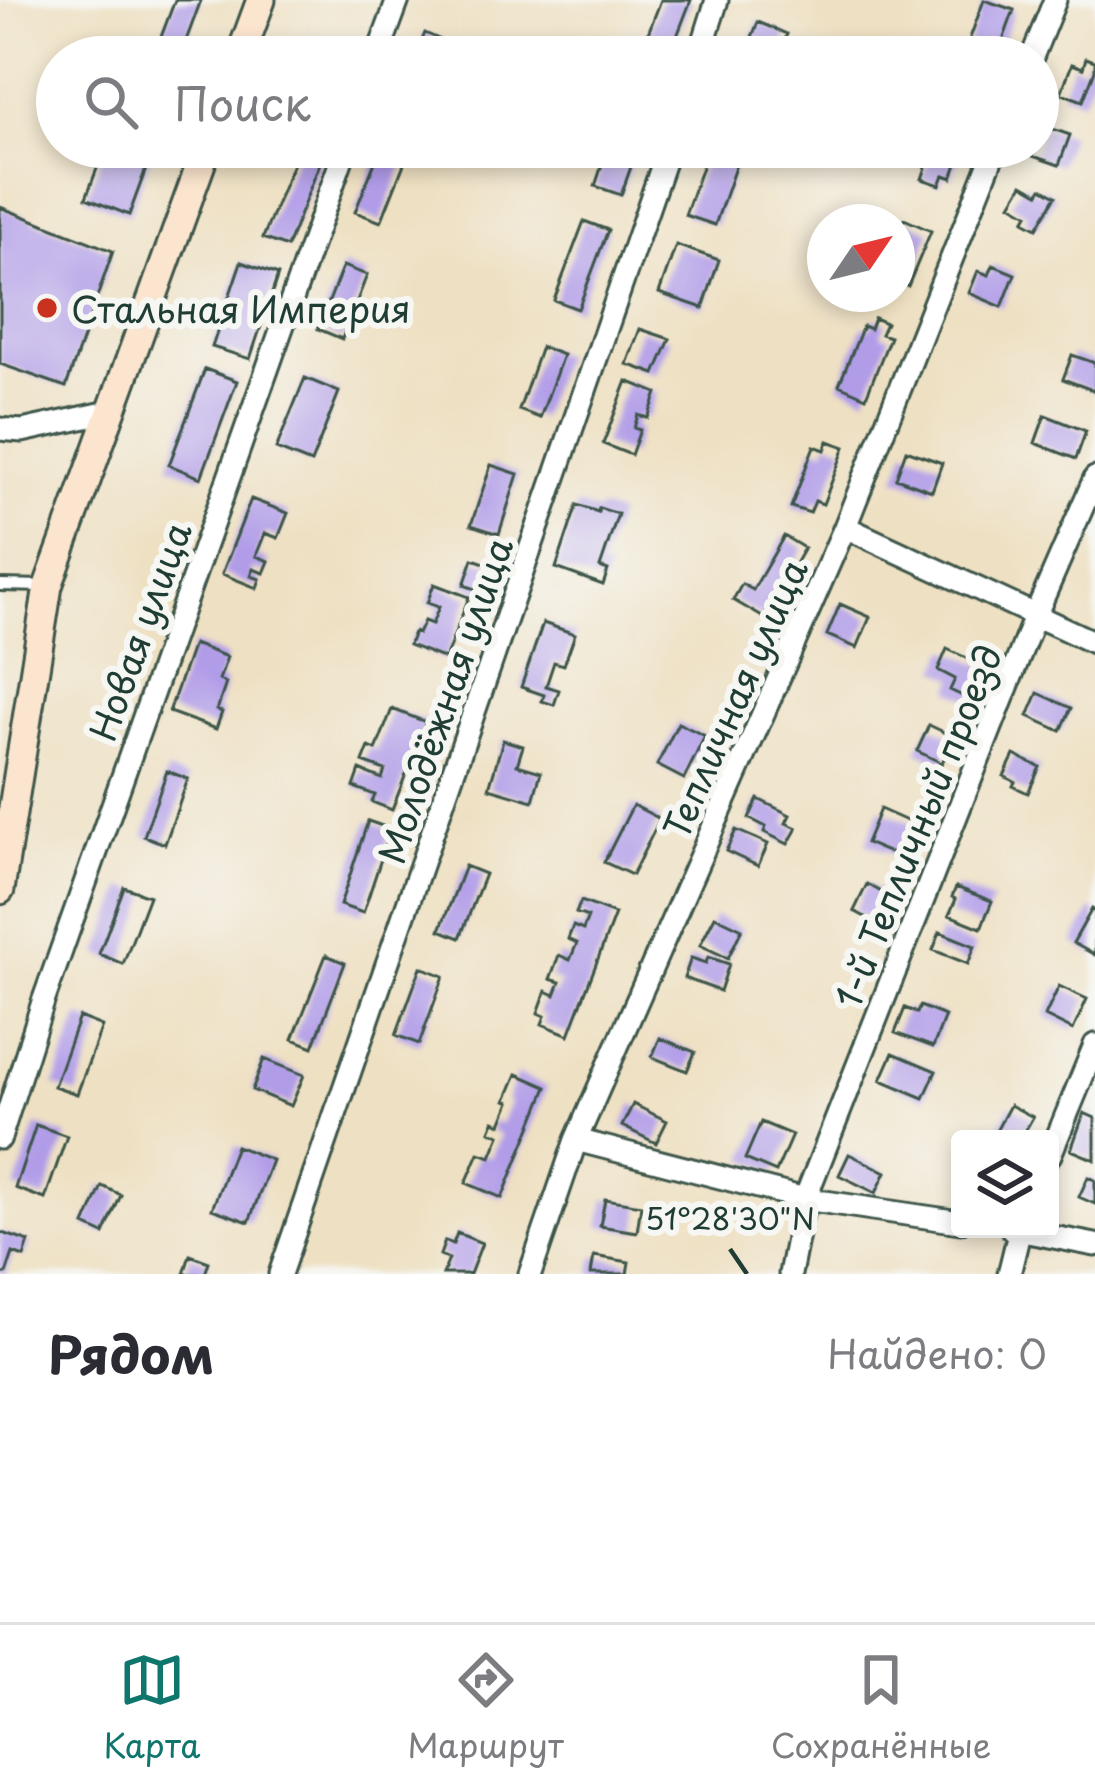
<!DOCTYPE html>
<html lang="ru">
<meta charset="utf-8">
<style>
:root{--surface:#fff;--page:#f7f7f7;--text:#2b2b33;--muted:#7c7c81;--line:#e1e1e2;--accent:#0f766e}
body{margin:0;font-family:"Playpen Sans",sans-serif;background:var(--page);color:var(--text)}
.controls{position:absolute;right:36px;bottom:36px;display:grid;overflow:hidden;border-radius:12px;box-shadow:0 6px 18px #0003}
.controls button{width:108px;height:108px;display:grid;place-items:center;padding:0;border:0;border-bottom:3px solid var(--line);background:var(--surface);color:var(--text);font:60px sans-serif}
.compass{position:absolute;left:807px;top:204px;width:108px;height:108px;border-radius:50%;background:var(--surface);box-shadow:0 6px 18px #0003;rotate:55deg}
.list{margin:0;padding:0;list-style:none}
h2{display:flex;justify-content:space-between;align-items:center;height:156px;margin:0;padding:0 48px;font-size:51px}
h2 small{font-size:39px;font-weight:400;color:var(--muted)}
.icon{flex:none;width:66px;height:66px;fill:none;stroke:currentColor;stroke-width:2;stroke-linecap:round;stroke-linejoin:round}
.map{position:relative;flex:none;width:1095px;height:1274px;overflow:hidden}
.search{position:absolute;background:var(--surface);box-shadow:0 6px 18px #0003;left:36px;right:36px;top:36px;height:132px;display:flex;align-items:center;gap:30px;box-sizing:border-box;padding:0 42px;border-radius:66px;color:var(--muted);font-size:45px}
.sheet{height:348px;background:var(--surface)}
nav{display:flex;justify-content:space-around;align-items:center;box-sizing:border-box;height:168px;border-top:3px solid var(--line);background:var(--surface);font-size:33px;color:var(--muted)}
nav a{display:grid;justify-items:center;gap:6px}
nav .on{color:var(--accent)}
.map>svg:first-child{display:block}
.building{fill:#b19ce8}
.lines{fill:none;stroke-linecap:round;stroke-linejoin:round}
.lane-casing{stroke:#3e5549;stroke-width:16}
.street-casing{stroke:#3e5549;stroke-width:27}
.secondary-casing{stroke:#3e5549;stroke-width:33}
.lane{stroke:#fff;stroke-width:10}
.street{stroke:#fff;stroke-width:21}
.secondary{stroke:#fce5cf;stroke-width:27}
.ticks{fill:none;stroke:#1f3d34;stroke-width:4.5}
.poi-dot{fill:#c8321e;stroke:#f6f6f2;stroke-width:4.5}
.labels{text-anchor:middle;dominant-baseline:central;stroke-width:12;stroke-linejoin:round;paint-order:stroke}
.poi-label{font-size:36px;fill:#1f3d34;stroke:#f6f6f2;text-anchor:start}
.street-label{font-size:36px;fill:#1f3d34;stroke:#f6f6f2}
.ticks-label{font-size:30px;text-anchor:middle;fill:#1f3d34;stroke:#f6f6f2;stroke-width:12;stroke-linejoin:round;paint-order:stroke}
</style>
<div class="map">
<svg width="1095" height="1274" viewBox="0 0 1095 1274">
<rect width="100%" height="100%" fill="#f6f6f2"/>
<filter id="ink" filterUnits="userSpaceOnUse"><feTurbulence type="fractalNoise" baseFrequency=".00833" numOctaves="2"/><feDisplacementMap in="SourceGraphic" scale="24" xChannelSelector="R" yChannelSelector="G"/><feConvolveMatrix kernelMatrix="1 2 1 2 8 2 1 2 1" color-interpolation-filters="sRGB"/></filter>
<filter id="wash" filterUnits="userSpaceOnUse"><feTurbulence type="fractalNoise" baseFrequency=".004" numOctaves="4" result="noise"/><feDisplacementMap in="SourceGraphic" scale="48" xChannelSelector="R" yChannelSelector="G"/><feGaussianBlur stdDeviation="2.7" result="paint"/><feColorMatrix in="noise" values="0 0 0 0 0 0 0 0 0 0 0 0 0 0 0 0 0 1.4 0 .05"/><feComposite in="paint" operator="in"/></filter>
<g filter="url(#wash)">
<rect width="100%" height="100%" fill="#eee0c2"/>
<g id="blocks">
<path class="building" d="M175,0H201L184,46L161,37Z
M661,0H691L669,57H648L640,54Z
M984,0L1014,10L997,57H963Z
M758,22L787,34L778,57H744Z
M425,33L450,44L444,57H415Z
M337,41L361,50L358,57H331Z
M1086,58L1095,61V70L1083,101L1061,93L1072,64L1083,68Z
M1044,126L1070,135L1059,165L1033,156Z
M105,147H154L129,215L86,198Z
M381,147H400L409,151L381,222L355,212Z
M608,147H638L621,195L595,186Z
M709,147H742L715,225L685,215Z
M933,147H963L952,178L944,175L940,185L922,179Z
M297,154L320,163L287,247L263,238Z
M1023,184L1039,193L1042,188L1056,196L1037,228L1024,221L1028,214L1011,204Z
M0,207L113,251L66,387L0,364Z
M904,219L931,231L908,286L897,281V236Z
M584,221L608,230L578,309L554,300Z
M676,245L719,260L703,308L659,293Z
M241,262L278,275L250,359L212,347Z
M993,265L1015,274L1002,307L969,293L978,271L989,275Z
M343,266L367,275L342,339L318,329Z
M874,318L886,323L881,334L890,337L866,397L839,385L863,326L870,329Z
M640,329L670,339L655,374L627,364Z
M541,347L563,355L540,418L519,410Z
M1072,355L1095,363V391L1063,379Z
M205,369L237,381L201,478L169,465Z
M305,378L339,392L311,463L276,449Z
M627,381L657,393L648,418L638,415L634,428L640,430L631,455L603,444Z
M1045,415L1086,431L1076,459L1035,443Z
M828,441L845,447L823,504L815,501L810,513L791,507L814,446L825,450Z
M906,450L942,463L932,491L896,478Z
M491,465L518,474L499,534L471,525Z
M251,499L288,513L278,538L265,533L256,556L269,561L264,573L253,569L251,576L260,579L257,588L222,574Z
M577,505L598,512L599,508L618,514L600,567L608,570L603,585L556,568Z
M784,536L804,548L764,618L733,600L742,584L753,590Z
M473,559L502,569L493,595L464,585Z
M434,584L469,597L445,659L409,645L414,632L418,634L424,621L432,624L439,607L427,603Z
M840,604L870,617L857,648L827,635Z
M543,623L575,634L564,665L554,662L546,686L559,690L554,705L542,701L544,695L521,687Z
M193,644L227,657L219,680L226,683L217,710L222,712L216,729L169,712Z
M947,649L986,667L971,700L950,690L955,679L938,670Z
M1038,693L1071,708L1061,731L1028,716Z
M392,709L426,722L392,810L372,802L375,795L354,787L360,770L382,779L385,770L363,762L369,747L376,750Z
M678,723L705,736L684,779L657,765Z
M929,725L954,737L942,763L917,751Z
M503,740L523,746L517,765L541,772L533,801L489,788Z
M1014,755L1040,767L1028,793L1013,786L1015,782L1004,776Z
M167,771L188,779L165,844L144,836Z
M758,799L790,815L786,823L797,828L788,844L764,832L766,827L749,818Z
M633,805L660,819L632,875L604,862Z
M880,809L918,826L904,859L866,843Z
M368,821L391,829L363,913L340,905Z
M736,830L768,844L758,866L726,851Z
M465,866L485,874L460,938L440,930Z
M867,884L892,898L879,924L854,911Z
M124,887L149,896L123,964L99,954Z
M956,887L992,901L981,928L949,915L956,899L952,897Z
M581,901L615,914L569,1035L542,1024L545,1016L538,1013L546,991L555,995L560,982L550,979L559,955L570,960L577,943L568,939L573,926L583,930L588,917L576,913Z
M1092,909L1095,911V955L1073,943Z
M715,916L742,929L728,958L700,945Z
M940,932L975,946L968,964L933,950Z
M326,955L345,963L313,1047L293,1039Z
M708,957L729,964L720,991L684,978L691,958L706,963Z
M421,967L444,976L419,1044L396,1035Z
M1059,986L1087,999L1073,1030L1045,1016Z
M920,1006L945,1016L933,1047L895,1033L905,1008L917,1013Z
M79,1017L102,1026L77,1094L54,1086Z
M660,1038L695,1052L687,1071L652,1057Z
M893,1053L936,1071L924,1098L881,1080Z
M264,1059L304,1075L291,1106L252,1090Z
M517,1074L547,1087L502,1198L466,1183L479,1153L491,1157L500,1135L490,1131L494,1121L501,1124L510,1102L506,1100Z
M633,1104L667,1121L656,1143L622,1126Z
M1010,1105L1033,1117L1021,1138L1014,1134L1011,1139H1007L995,1133Z
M1084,1113L1095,1118V1160L1071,1150Z
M761,1122L792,1135L776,1172L745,1159Z
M36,1125L67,1136L45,1199L15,1188Z
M236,1146L272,1160L249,1222L212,1209Z
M849,1154L886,1172L876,1193L839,1175Z
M1088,1177L1095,1180V1204L1079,1197Z
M102,1186L121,1195L104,1234L85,1225Z
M605,1199L641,1205L637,1232L600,1226Z
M0,1232L29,1242L24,1257L13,1253L6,1274H0Z
M457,1233L482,1243L470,1274H443L449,1259L440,1255L445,1241L453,1244Z
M190,1255L209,1262L205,1274H184Z
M594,1256L629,1262L627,1274H591Z"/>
</g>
</g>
<g filter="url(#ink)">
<use href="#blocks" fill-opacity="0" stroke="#3e5549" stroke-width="3"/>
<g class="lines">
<g class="lane-casing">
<path id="lane" d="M0,585L44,586"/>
</g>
<g class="street-casing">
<path id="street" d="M377,57L398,0
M699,57L717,0
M1032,57L1055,0
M0,429L22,431L109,412
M845,527L1095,643
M0,1138L43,1002L346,147
M576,1140L805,1199L960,1222
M1050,1155L1095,1045
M1012,1229L1095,1245
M280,1274L669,147
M530,1274L576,1140L845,527L996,147
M790,1274L805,1199L1035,616L1095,478
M1009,1274L1020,1229"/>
</g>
<g class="secondary-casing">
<path id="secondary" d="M240,57L261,0
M0,890L48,586L207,147"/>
</g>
<use href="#lane" class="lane"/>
<use href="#street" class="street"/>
<use href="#secondary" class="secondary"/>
</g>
</g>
<path class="ticks" d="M730,1249L747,1274"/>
<circle class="poi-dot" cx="47" cy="308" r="12"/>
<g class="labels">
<g class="poi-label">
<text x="71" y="308">Стальная Империя</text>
</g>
<g class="street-label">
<text transform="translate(139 631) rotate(-70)">Новая улица</text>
<text transform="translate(734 698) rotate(-66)">Тепличная улица</text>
<text transform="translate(444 700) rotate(-71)">Молодёжная улица</text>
<text transform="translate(917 826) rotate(-68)">1-й Тепличный проезд</text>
</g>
</g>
<g class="ticks-label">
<text x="730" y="1230">51°28'30"N</text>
</g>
</svg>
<div class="controls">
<button><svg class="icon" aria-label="layers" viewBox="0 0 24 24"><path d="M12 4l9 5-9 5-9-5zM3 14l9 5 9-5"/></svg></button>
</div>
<svg class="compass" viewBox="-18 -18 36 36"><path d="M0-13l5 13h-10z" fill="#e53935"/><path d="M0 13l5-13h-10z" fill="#7c7c81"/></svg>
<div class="search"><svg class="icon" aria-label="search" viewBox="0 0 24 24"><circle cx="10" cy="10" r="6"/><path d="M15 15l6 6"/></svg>Поиск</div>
</div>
<section class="sheet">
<h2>Рядом<small>Найдено: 0</small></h2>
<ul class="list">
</ul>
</section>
<nav>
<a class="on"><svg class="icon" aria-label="map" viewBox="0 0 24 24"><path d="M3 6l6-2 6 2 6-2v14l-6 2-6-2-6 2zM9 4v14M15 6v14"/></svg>Карта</a>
<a><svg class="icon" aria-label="directions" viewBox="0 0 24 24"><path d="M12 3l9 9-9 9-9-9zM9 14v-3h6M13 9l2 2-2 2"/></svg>Маршрут</a>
<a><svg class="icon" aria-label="saved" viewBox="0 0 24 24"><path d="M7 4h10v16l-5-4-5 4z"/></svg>Сохранённые</a>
</nav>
